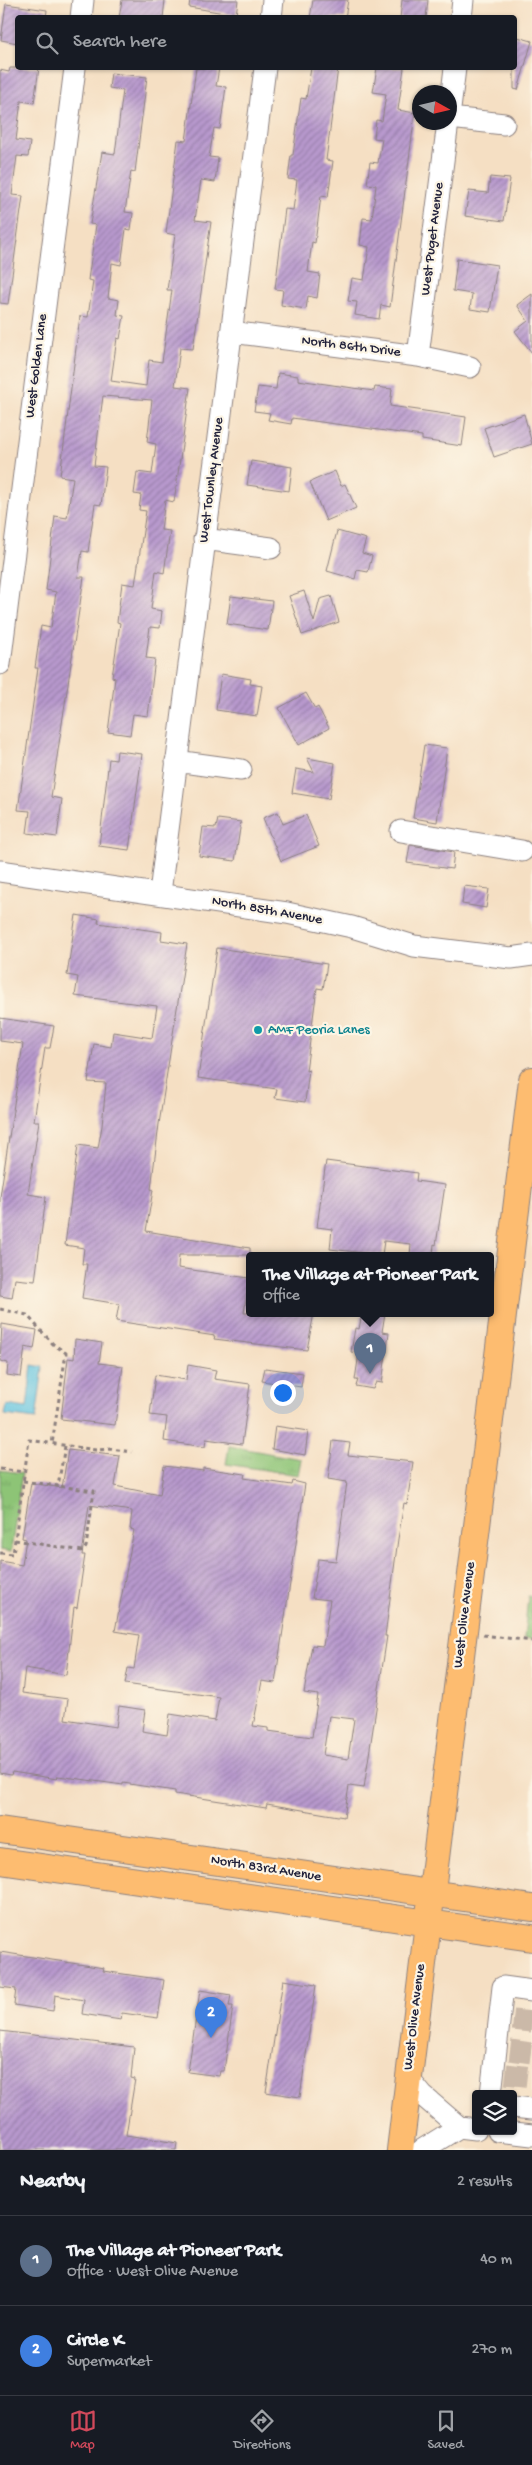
<!DOCTYPE html>
<meta charset="utf-8">
<style>
:root{--surface:#171b24;--page:#20242c;--text:#f1f3f6;--muted:#9ea1a6;--line:#363941;--accent:#d1495b}
body{margin:0;font-family:"Gochi Hand",sans-serif;background:var(--page);color:var(--text)}
.controls{position:absolute;right:15px;bottom:15px;display:grid;overflow:hidden;border-radius:5px;box-shadow:0 1px 4px #0004}
.controls button{width:45px;height:45px;display:grid;place-items:center;padding:0;border:0;border-bottom:1px solid var(--line);background:var(--surface);color:var(--text);font:25px sans-serif}
.compass{position:absolute;left:412px;top:85px;width:45px;height:45px;border-radius:50%;background:var(--surface);box-shadow:0 1px 4px #0004;rotate:98deg}
.you{position:absolute;left:282px;top:1392px;width:18px;height:18px;margin:-12px;border:4px solid #fff;border-radius:50%;background:#1a73e8;box-shadow:0 0 0 8px #1a73e833}
.badge{display:grid;place-items:center;width:32px;height:32px;border-radius:50%;background:var(--accent);color:#fff;font-size:16px;font-weight:700}
.pin{position:absolute;translate:-50% -41px;filter:drop-shadow(0 1px 2px #0008)}
.pin::after{content:'';position:absolute;top:26px;width:18px;height:15px;background:inherit;clip-path:polygon(0 0,100% 0,50% 100%)}
.popup{position:absolute;left:246px;top:1252px;width:248px;height:65px;box-sizing:border-box;display:grid;place-content:center;border-radius:5px;background:var(--surface);filter:drop-shadow(0 1px 4px #0005);font-size:16px;white-space:nowrap;color:var(--muted)}
.popup b{font-size:19px;color:var(--text)}
.popup::after{content:'';position:absolute;left:50%;top:100%;margin-left:-10px;border:10px solid transparent;border-top-color:var(--surface)}
.list{margin:0;padding:0;list-style:none}
h2{display:flex;justify-content:space-between;align-items:center;height:65px;margin:0;padding:0 20px;font-size:21px}
h2 small{font-size:16px;font-weight:400;color:var(--muted)}
.list li{display:grid;grid-template-columns:32px 1fr auto;gap:15px;align-items:center;box-sizing:border-box;height:90px;padding:0 20px;border-top:1px solid var(--line)}
.list b{display:block;font-size:19px;white-space:nowrap}
.list p{margin:0;font-size:16px;white-space:nowrap;color:var(--muted)}
.list em{font-size:16px;font-style:normal;color:var(--muted)}
.icon{flex:none;width:28px;height:28px;fill:none;stroke:currentColor;stroke-width:2;stroke-linecap:round;stroke-linejoin:round}
.map{position:relative;flex:none;width:532px;height:2150px;overflow:hidden}
.search{position:absolute;background:var(--surface);box-shadow:0 1px 4px #0004;left:15px;right:15px;top:15px;height:55px;display:flex;align-items:center;gap:12px;box-sizing:border-box;padding:0 18px;border-radius:5px;color:var(--muted);font-size:19px}
.sheet{height:245px;background:var(--surface)}
nav{display:flex;justify-content:space-around;align-items:center;box-sizing:border-box;height:70px;border-top:1px solid var(--line);background:var(--surface);font-size:14px;color:var(--muted)}
nav a{display:grid;justify-items:center;gap:2px}
nav .on{color:var(--accent)}
.map>svg:first-child{display:block}
.grass{fill:url(#grass-tufts);stroke:#587358}
.water{fill:#63c5e1;stroke:#42748e}
.building{fill:url(#building-hatch);fill-rule:evenodd}
.lines{fill:none;stroke-linecap:round;stroke-linejoin:round}
.minor-tunnel{stroke:#cbb9a8;stroke-width:21;stroke-dasharray:21 11;stroke-linecap:butt}
.minor-casing{stroke:#8c807f;stroke-width:23}
.major-casing{stroke:#8c807f;stroke-width:28}
.path{stroke:#8c807f;stroke-width:3;stroke-dasharray:4 4;stroke-linecap:butt}
.minor{stroke:#fff;stroke-width:21}
.major{stroke:#fdbc70;stroke-width:26}
.culture-dot{fill:#0f9aa8;stroke:#fcf5e5;stroke-width:2}
.labels{text-anchor:middle;dominant-baseline:central;stroke-width:4.5;stroke-linejoin:round;paint-order:stroke}
.street-label{font-size:14px;fill:#22223b;stroke:#fcf5e5}
.culture-label{font-size:14px;fill:#0d838f;stroke:#fcf5e5;text-anchor:start}
</style>
<div class="map">
<svg width="532" height="2150" viewBox="0 0 532 2150">
<defs>
<pattern id="grass-tufts" width="24" height="20" patternUnits="userSpaceOnUse" patternTransform="scale(1.25)"><rect width="24" height="20" fill="#8dc476"/><path d="M3 7l-1-3M5 7V3M7 7l1-3M15 17l-1-3M17 17v-4M19 17l1-3" fill="none" stroke="#79a867"/></pattern>
<pattern id="building-hatch" width="6" height="6" patternUnits="userSpaceOnUse" patternTransform="scale(1.25)"><rect width="6" height="6" fill="#b899cd"/><path d="M-1 1l2-2M0 6l6-6M5 7l2-2" fill="none" stroke="#957ca8"/></pattern>
</defs>
<rect width="100%" height="100%" fill="#fcf5e5"/>
<filter id="ink" filterUnits="userSpaceOnUse"><feTurbulence type="fractalNoise" baseFrequency=".02" numOctaves="2"/><feDisplacementMap in="SourceGraphic" scale="10" xChannelSelector="R" yChannelSelector="G"/><feConvolveMatrix kernelMatrix="1 2 1 2 8 2 1 2 1" color-interpolation-filters="sRGB"/></filter>
<filter id="wash" filterUnits="userSpaceOnUse"><feTurbulence type="fractalNoise" baseFrequency=".0096" numOctaves="4" result="noise"/><feDisplacementMap in="SourceGraphic" scale="20" xChannelSelector="R" yChannelSelector="G"/><feGaussianBlur stdDeviation="1.12" result="paint"/><feColorMatrix in="noise" values="0 0 0 0 0 0 0 0 0 0 0 0 0 0 0 0 0 1.4 0 .05"/><feComposite in="paint" operator="in"/></filter>
<g filter="url(#wash)">
<rect width="100%" height="100%" fill="#f5dfc3"/>
<path class="grass" d="M229,1446L301,1459L298,1475L226,1464Z
M0,1470L22,1473L11,1552L0,1550Z
M528,1596L532,1597V1639L524,1638Z"/>
<path class="water" d="M32,1365L43,1367L36,1419L5,1415L7,1405L27,1408Z"/>
<g id="blocks">
<path class="building" d="M122,0H165L163,18H119Z
M190,0H238L236,15L189,7Z
M313,0H348L345,18H310Z
M402,0H428L426,18H400Z
M6,4L47,10L46,18H18V43L1,40Z
M514,36L532,41L518,90L514,89Z
M10,68H39L34,103L21,101L16,140L30,142L28,157L17,156L12,195L23,196L8,304L0,303V70L9,72Z
M196,68H219L216,86L226,87L220,129L214,128L209,157L218,158L215,182L201,180L195,220L211,222L193,349L180,348L175,386L190,388L174,502L165,500L161,530L170,531L164,573L156,571L151,609L162,611L160,628L150,627L146,658L155,659L148,716L133,714L130,735L108,732L115,678L112,677L120,623L117,622L122,583L135,585L146,511L139,510L141,495L134,494L137,472L152,474L156,444L147,442L152,400L103,396L94,466L106,467L101,505L95,504L88,552L82,551L78,577H84L51,797L62,799L57,837L27,833L30,811L18,810L38,668H35L41,626L51,628L56,592L46,590L55,516L67,518L73,478L60,476L80,316L88,317L93,281L88,280L96,225L90,224L102,152L115,154L123,90L109,88L111,73L147,77L135,172L131,171L125,212L133,213L131,230L126,229L121,265L112,263L108,298L119,300L117,315L124,316L120,339L117,338L111,381L146,386L149,360L162,362L172,290H167L175,235L166,233L178,140L186,141Z
M311,68H338L326,160L333,161L328,197L321,196L315,243L312,242L308,272L320,274L317,298L308,296L306,309L281,305L283,290L275,289L285,209L293,210L297,180L288,179L291,155H293L301,98L306,99Z
M377,68H404L398,110L415,113L390,307L381,305L379,319L355,315L357,302L348,301L352,278L364,280L369,247L360,245L363,218L372,219L376,185L367,184L370,162L378,163L382,139L374,138L376,120L382,121L386,94L373,92Z
M490,177L510,179L504,221L465,216L469,191L488,193Z
M457,259L497,265L490,312L470,309L472,294L453,291Z
M532,294V353L515,331L528,321L517,305Z
M278,373L298,376V380L374,391L375,387L392,389L390,406L466,417L462,446L422,440V436L292,418L291,424L268,420L270,413L254,411L258,387L276,389Z
M524,414L532,444L494,457L484,428Z
M251,461L292,467L289,491L247,485Z
M335,471L341,486L345,484L356,508L326,521L310,482Z
M337,531L366,539L362,553L372,556L368,572L357,570L355,579L327,571Z
M304,591L314,622L320,599L331,596L339,622L302,635L289,596Z
M231,596L272,601L268,630L227,624Z
M221,674L251,679L250,684L262,686L257,716L216,710Z
M306,693L315,709L318,707L329,728L299,745L279,708Z
M424,745L447,748L437,822L413,818Z
M117,751L142,754L129,850L99,846L109,759L116,760Z
M307,758L335,763L329,799L292,793L296,769L314,772Z
M278,812L283,824L306,815L319,846L281,861L263,818Z
M218,819L241,822L235,861L199,856L203,827L216,828Z
M410,845L454,852L452,869L407,863Z
M464,886L489,889L486,908L462,904Z
M76,915L99,919L98,923L162,932L161,940L187,944L159,1124L151,1189L153,1190L146,1231L250,1248V1255H179L178,1268L249,1278L244,1313H314L307,1350L214,1339L215,1336L116,1321L119,1304L82,1298L87,1264H82L84,1248L65,1245L78,1145L98,1148L102,1126L106,1083L88,1082L94,1044L111,1047L113,1032L152,1038L157,1006L75,996L78,977L67,975Z
M217,948L327,964L323,989L317,988L306,1071L309,1070L305,1102L275,1098L277,1089L198,1078Z
M0,1018L54,1026L50,1048H45L38,1093L34,1121H39L28,1194L46,1197L35,1281L15,1279L12,1298L0,1296V1197L23,1044L0,1041Z
M326,1161L417,1173L416,1181L445,1185L436,1245L434,1244L433,1255H410L411,1244L384,1241L382,1255L330,1249L332,1229L317,1227Z
M362,1313H385L382,1332L389,1333L382,1383L376,1382L373,1389L356,1386L358,1380H355L359,1353L351,1352L355,1328L359,1329Z
M2,1324L37,1330L34,1349L25,1347L21,1377L7,1375L8,1363L0,1361Z
M75,1339L102,1343L99,1363L123,1366L115,1425L61,1419L68,1358L74,1359Z
M188,1365L216,1370L214,1379L250,1384L242,1444L206,1439L205,1447L164,1441L167,1417L150,1415L155,1375L186,1380Z
M265,1368L303,1373L301,1387L262,1381Z
M275,1426L308,1431L305,1455L272,1449Z
M333,1441L350,1443L348,1455L413,1462L407,1504L404,1503L398,1539L385,1636H387L364,1788L349,1786L344,1817L267,1804L266,1808L175,1794V1791L123,1783V1785L58,1776L57,1779L12,1772L11,1775L0,1773V1561L22,1565L26,1539L22,1538L31,1483L62,1488L68,1450L120,1456L115,1486L160,1495L164,1466L203,1471V1468L245,1474L244,1478L292,1485L293,1481L305,1484L275,1683L262,1681L253,1726L268,1728V1731L312,1737L318,1695L304,1693L312,1645L323,1646L330,1600L312,1598L318,1559L336,1561L347,1482L328,1479ZM89,1505L132,1511L130,1529L134,1530L115,1631L139,1635L134,1669L128,1668L125,1684L219,1697L215,1721L170,1714L167,1735L142,1731L145,1710L119,1706L116,1727L65,1719L68,1699L22,1693L25,1668L66,1675L74,1607L77,1608L85,1555H82ZM329,1716L354,1719L348,1759L323,1755Z
M0,1952L104,1968L103,1971L164,1980L158,2018L122,2013L121,2020L82,2014L84,2000L55,1995L53,2011L14,2005L16,1989L0,1987Z
M283,1980L316,1985L300,2097L266,2092Z
M200,1990L231,1995L229,2006H233L224,2071H220L219,2076L188,2072Z
M0,2031L134,2047L131,2078L135,2079L126,2135L177,2143L176,2150H0Z"/>
</g>
</g>
<g filter="url(#ink)">
<use href="#blocks" fill-opacity="0" stroke="#8c807f" stroke-width="1"/>
<g class="lines">
<path class="minor-tunnel" d="M513,2020L532,2022
M510,2050L532,2053
M506,2074L532,2077"/>
<g class="minor-casing">
<path id="minor" d="M81,18L83,0
M271,18L273,0
M461,18L463,0
M450,109L455,68
M450,118L504,124
M231,332L418,356L470,367
M418,356L448,122
M204,539L271,548
M0,664L75,68
M176,761L241,770
M401,831L522,851
M0,871L287,913L352,927L414,946L511,958L532,955
M160,893L265,68
M408,2078L423,2096L459,2127L476,2129
M491,2094L503,1987L532,1991
M513,2107L532,2109
M498,2131L532,2135
M422,2150L459,2127"/>
</g>
<g class="major-casing">
<path id="major" d="M0,1830L532,1908
M0,1861L532,1938
M400,2150L532,1080"/>
</g>
<path class="path" d="M0,1309L27,1315L53,1344L66,1353L52,1444
M0,1469L24,1472
M23,1481L58,1486L65,1446
M15,1540L83,1551L86,1547L94,1491L58,1486
M0,1553L13,1554L29,1440L96,1450L111,1449L132,1452
M483,1635L532,1641"/>
<use href="#minor" class="minor"/>
<use href="#major" class="major"/>
</g>
</g>
<circle class="culture-dot" cx="258" cy="1030" r="5"/>
<g class="labels">
<g class="street-label">
<text transform="translate(433 239) rotate(-83)">West Puget Avenue</text>
<text transform="translate(351 347) rotate(7)">North 86th Drive</text>
<text transform="translate(37 366) rotate(-83)">West Golden Lane</text>
<text transform="translate(212 480) rotate(-83)">West Townley Avenue</text>
<text transform="translate(267 911) rotate(10)">North 85th Avenue</text>
<text transform="translate(465 1615) rotate(-83)">West Olive Avenue</text>
<text transform="translate(266 1869) rotate(9)">North 83rd Avenue</text>
<text transform="translate(415 2017) rotate(-83)">West Olive Avenue</text>
</g>
<g class="culture-label">
<text x="268" y="1030">AMF Peoria Lanes</text>
</g>
</g>
</svg>
<div class="controls">
<button><svg class="icon" aria-label="layers" viewBox="0 0 24 24"><path d="M12 4l9 5-9 5-9-5zM3 14l9 5 9-5"/></svg></button>
</div>
<svg class="compass" viewBox="-18 -18 36 36"><path d="M0-13l5 13h-10z" fill="#e53935"/><path d="M0 13l5-13h-10z" fill="#9ea1a6"/></svg>
<div class="you"></div>
<div class="pin badge" style="left:370px;top:1374px;background:#5c6f8a">1</div>
<div class="popup"><b>The Village at Pioneer Park</b>Office</div>
<div class="pin badge" style="left:211px;top:2038px;background:#3f7fe0">2</div>
<div class="search"><svg class="icon" aria-label="search" viewBox="0 0 24 24"><circle cx="10" cy="10" r="6"/><path d="M15 15l6 6"/></svg>Search here</div>
</div>
<section class="sheet">
<h2>Nearby<small>2 results</small></h2>
<ul class="list">
<li><span class="badge" style="background:#5c6f8a">1</span><div><b>The Village at Pioneer Park</b><p>Office · West Olive Avenue</p></div><em>40 m</em></li>
<li><span class="badge" style="background:#3f7fe0">2</span><div><b>Circle K</b><p>Supermarket</p></div><em>270 m</em></li>
</ul>
</section>
<nav>
<a class="on"><svg class="icon" aria-label="map" viewBox="0 0 24 24"><path d="M3 6l6-2 6 2 6-2v14l-6 2-6-2-6 2zM9 4v14M15 6v14"/></svg>Map</a>
<a><svg class="icon" aria-label="directions" viewBox="0 0 24 24"><path d="M12 3l9 9-9 9-9-9zM9 14v-3h6M13 9l2 2-2 2"/></svg>Directions</a>
<a><svg class="icon" aria-label="saved" viewBox="0 0 24 24"><path d="M7 4h10v16l-5-4-5 4z"/></svg>Saved</a>
</nav>
